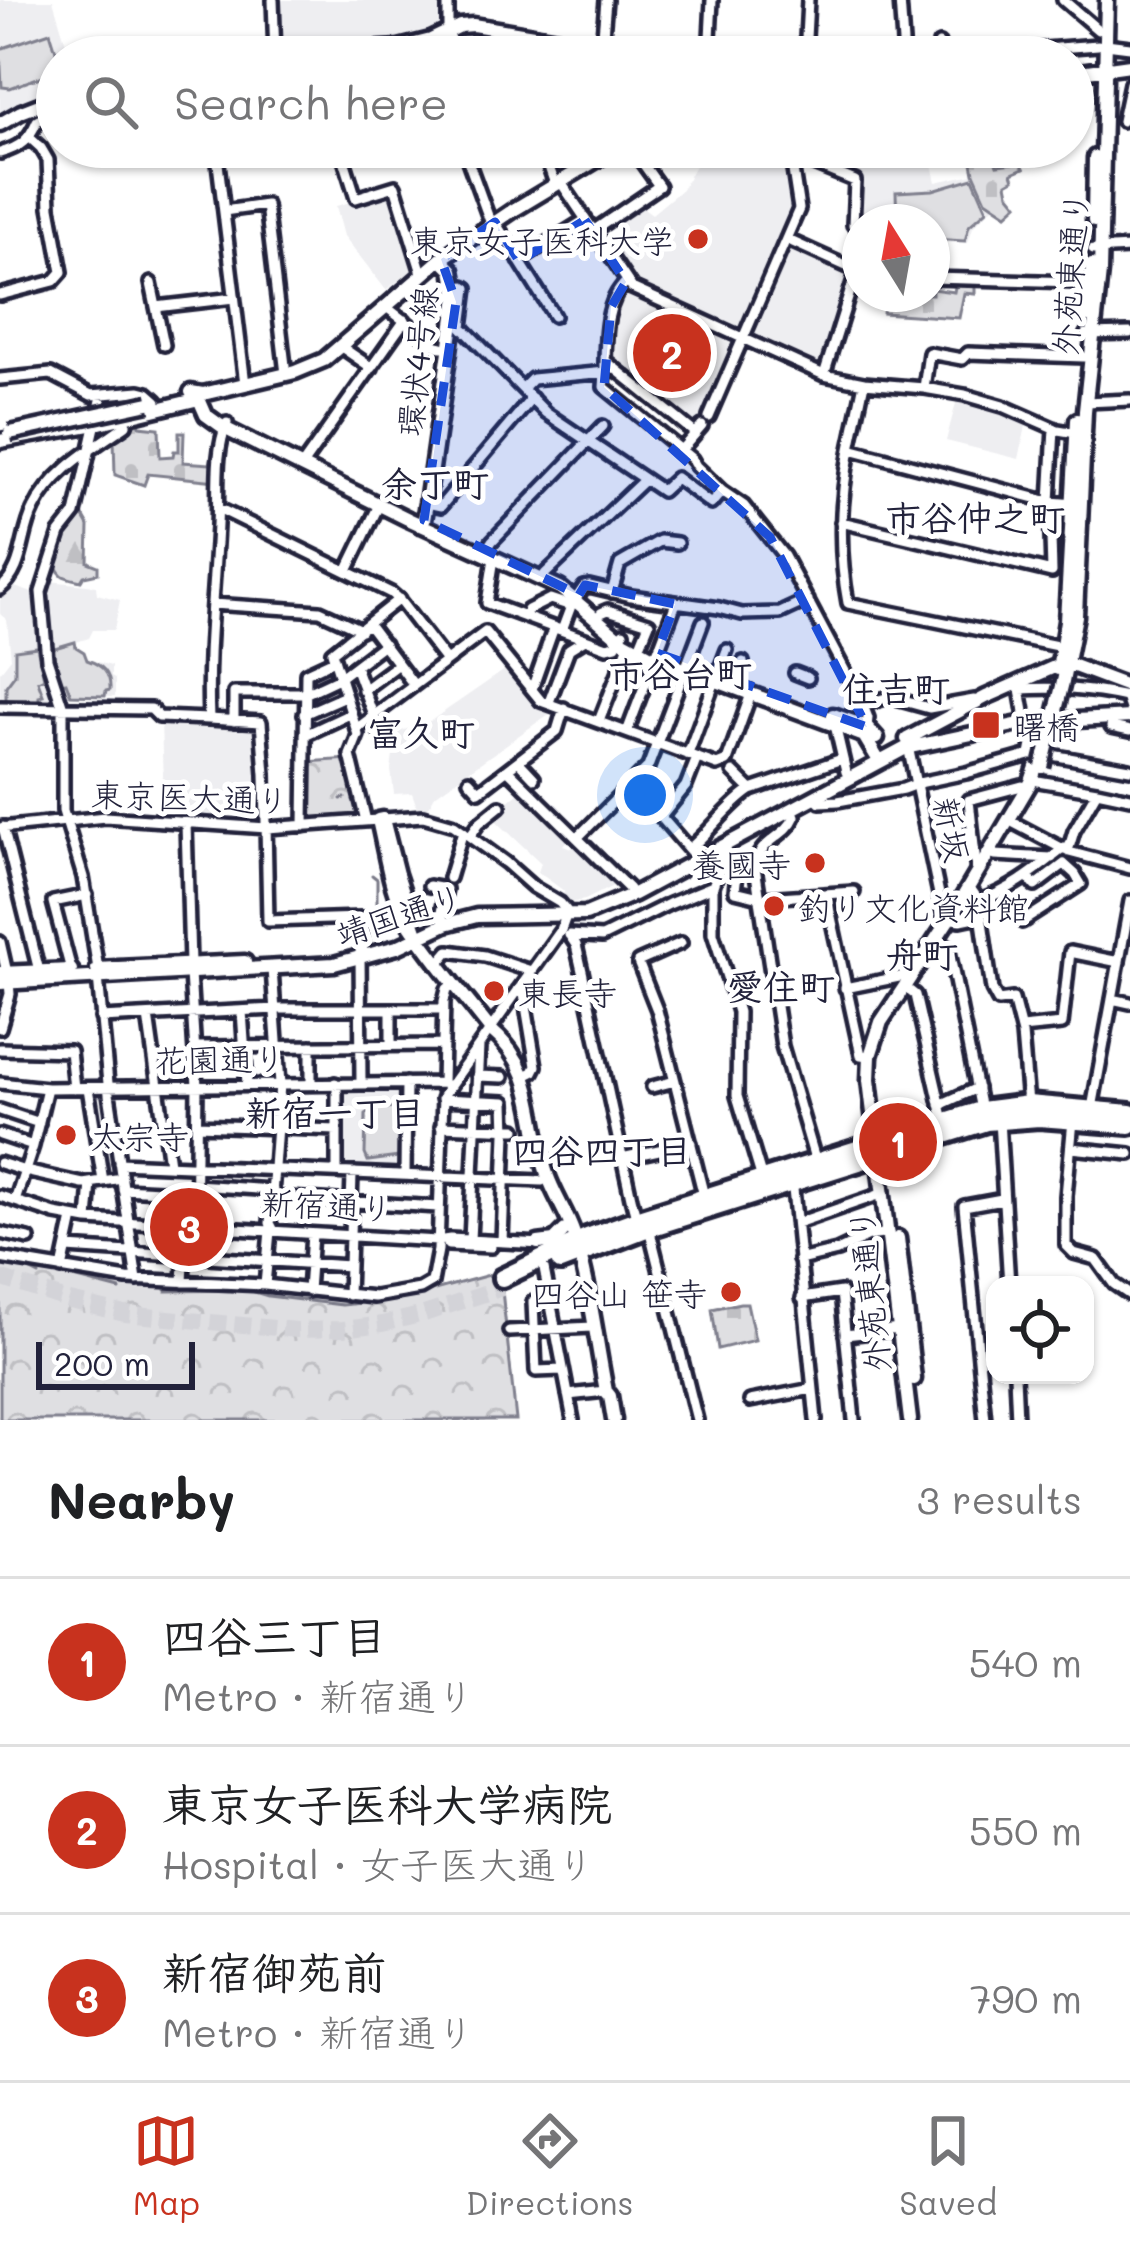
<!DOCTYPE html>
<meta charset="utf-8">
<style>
:root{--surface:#fff;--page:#f6f6f6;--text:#202124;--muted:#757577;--line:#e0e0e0;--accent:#c8321e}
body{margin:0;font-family:Mali,"Klee One",sans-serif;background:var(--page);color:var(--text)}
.controls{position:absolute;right:36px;bottom:36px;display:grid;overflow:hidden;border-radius:24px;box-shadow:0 3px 9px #0004}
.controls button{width:108px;height:108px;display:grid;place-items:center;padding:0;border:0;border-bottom:3px solid var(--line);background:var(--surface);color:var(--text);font:60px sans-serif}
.compass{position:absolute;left:842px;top:204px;width:108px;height:108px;border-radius:50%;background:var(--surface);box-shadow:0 3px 9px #0004;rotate:349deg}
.scale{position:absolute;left:36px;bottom:30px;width:159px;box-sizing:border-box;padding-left:12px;border:6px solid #22223b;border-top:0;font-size:33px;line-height:42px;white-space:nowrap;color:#22223b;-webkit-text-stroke:9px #fff;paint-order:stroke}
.you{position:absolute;left:645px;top:795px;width:42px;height:42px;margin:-30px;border:9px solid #fff;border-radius:50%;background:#1a73e8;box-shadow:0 0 0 18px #1a73e833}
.badge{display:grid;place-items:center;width:78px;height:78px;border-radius:50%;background:var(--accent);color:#fff;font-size:39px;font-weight:700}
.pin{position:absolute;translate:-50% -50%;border:6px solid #fff;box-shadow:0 3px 12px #0006}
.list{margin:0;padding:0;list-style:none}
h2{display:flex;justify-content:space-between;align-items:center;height:156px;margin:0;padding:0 48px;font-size:51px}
h2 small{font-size:39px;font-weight:400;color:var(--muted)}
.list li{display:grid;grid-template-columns:78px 1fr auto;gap:36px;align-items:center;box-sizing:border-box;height:168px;padding:0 48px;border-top:3px solid var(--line)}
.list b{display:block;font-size:45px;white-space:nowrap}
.list p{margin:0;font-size:39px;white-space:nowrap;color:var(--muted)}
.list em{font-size:39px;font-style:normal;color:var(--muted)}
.icon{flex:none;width:66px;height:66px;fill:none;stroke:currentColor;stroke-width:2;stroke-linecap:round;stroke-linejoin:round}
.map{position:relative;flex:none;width:1130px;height:1420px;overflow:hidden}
.search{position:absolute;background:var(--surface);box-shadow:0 3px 9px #0004;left:36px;right:36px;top:36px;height:132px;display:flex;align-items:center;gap:30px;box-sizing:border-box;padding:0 42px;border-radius:66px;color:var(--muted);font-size:45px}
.sheet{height:660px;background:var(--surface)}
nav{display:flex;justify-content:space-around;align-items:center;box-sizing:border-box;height:168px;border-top:3px solid var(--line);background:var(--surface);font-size:33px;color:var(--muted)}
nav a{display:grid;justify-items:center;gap:6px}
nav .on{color:var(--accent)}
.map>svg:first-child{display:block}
.built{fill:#eeeef1}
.grass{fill:#dfdfe2;stroke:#80808e;stroke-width:3}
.forest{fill:url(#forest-firs);stroke:#80808e;stroke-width:3}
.cemetery{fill:url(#cemetery-stones);stroke:#80808e;stroke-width:3}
.park{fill:url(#park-crowns);stroke:#80808e;stroke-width:3}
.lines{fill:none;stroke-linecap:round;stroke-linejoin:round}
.stream{stroke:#7a7a88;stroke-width:3}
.highway-tunnel{stroke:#d3d3d8;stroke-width:16;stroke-dasharray:16 8;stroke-linecap:butt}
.minor-casing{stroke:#22223b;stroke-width:18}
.major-casing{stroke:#22223b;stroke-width:21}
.highway-casing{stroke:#22223b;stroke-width:26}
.minor{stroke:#fff;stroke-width:9}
.major{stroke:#fff;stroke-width:12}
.highway{stroke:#fff;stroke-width:16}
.major-bridge-casing{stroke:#22223b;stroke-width:21;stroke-linecap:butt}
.major-bridge{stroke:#fff;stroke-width:12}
.marked{fill:#1d4ed8;fill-opacity:0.2;stroke:#1d4ed8;stroke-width:9;stroke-dasharray:24 15;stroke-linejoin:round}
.poi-dot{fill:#c8321e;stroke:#fff;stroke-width:4.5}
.labels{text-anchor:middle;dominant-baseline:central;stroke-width:10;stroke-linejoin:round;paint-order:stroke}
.poi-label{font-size:33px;fill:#22223b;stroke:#fff;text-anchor:start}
.street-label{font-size:33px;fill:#22223b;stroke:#fff}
.neighbourhood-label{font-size:36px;font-weight:bold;fill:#22223b;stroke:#fff}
</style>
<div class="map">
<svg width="1130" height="1420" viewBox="0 0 1130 1420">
<defs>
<pattern id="forest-firs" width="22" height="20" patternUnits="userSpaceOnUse" patternTransform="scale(3)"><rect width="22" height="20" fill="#dfdfe2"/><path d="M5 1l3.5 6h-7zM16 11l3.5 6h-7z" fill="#bfbfc3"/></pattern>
<pattern id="cemetery-stones" width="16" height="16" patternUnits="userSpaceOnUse" patternTransform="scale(3)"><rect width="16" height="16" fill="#dfdfe2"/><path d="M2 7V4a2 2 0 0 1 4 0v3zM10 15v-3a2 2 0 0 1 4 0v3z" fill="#bfbfc3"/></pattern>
<pattern id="park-crowns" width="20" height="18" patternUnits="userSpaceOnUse" patternTransform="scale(3)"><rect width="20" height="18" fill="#dfdfe2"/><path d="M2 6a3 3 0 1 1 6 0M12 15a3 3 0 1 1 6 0" fill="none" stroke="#bfbfc3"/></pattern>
</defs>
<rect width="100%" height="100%" fill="#fff"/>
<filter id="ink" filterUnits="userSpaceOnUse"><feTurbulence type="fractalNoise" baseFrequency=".00833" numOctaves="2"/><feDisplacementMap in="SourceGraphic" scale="24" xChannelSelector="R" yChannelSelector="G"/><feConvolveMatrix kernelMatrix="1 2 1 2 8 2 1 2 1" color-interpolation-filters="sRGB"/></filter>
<g filter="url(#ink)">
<path class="built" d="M0,0H53L70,57H57V89L32,98L0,114Z
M277,0H444V17L438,28L411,37L282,45L279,42Z
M705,147H769L794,158L796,209L741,331L638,286L609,244L619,235L609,222L637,203L652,214L682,189Z
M858,147H928L936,182L973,174L984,202L994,206L973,227L968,243L932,242V222H860V228L856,224Z
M394,190L415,268L386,290L344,236L336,206Z
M788,244L852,273L824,366L819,368L747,335Z
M620,292L630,293L738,341L707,417L696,430L609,361L611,323Z
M957,399L1001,410L1027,421L1019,459L946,441Z
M49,581L96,586L97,594L120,600L114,630H93L89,638L76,642L77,647L85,651L87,659L111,666V677L115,679V697L63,695L49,658L44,592Z
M12,586L38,595L60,705H0V672L11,658L7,620L0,614V600Z
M509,667L539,706L546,705L549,714L435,795L428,808L418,810L412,793L394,794L391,770L396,733L432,720Z
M161,721L258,723L263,824L164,817Z
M522,790L571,836L563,845L571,848L578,841L617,884L585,900L568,903L563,900L564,891L538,872L541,863L490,815Z
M342,1088H404L400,1170L343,1168Z"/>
<path class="grass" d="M50,32L56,51L57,71L10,88L2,87L0,49Z
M973,178L987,210L969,226L965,241L932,239V222H897L896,192L933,190Z
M75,642L76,647L84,652L87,660C102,665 111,673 110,690L106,691L105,696L71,695L66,682L61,683L51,649Z
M37,647L44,678L38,681L43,695L39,696V701H6V686L15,674V650Z
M375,1108H401L399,1157L368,1161L365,1154L366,1114Z"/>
<path class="forest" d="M81,512L89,526L88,562L98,566V573L84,576L81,581C77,580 65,578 62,575C43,557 67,525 81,512Z"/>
<path class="cemetery" d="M984,147H990L997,165L1021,162L1024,168L1012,173L1014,179L1007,183L1009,193L1018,204L1007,214L986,200L974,173L970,152Z
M956,282H975V294L964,293L959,318L883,313L887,294H932V289L954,292Z
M139,421L140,426L159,428L160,457L173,456L174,451H179V432H184L183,462L210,464L211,460H217V481L148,474L144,485L115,475L114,438Z
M740,1303H747L755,1340L718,1349L712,1309Z"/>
<path class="park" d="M350,759L363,814L307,821V762Z
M0,1264L135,1285L273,1292L357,1301L402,1299L500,1272L516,1420H0Z"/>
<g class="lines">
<path class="stream" d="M341,799L345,798
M372,875L377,879V906
M8,1266L25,1268L39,1275
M70,1277L120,1290
M166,1291L248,1290L268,1296L342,1305L399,1299"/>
<path class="highway-tunnel" d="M0,1278L70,1301L125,1314L297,1330L343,1329L382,1324L424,1314L502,1288"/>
<g class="minor-casing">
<path id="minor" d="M273,0L275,55
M900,0L904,57
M1063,0L1098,30
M939,44L942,57
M1106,44L1130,47
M602,47L606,0
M399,57V48L436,57
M446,57L453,49L448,30V0
M515,57L516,31
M709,57L712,0
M805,57L808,0
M988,57L1005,52L1098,45
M1122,121L1130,83
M216,147L245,384
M340,147L356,198L395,186L422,273
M463,147L491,224
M542,147L555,184
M0,153C21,147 29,140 37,121L57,110
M796,157L855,181L853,225L860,232
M560,181L632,288L824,375L864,383L924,388L965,395L1003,406L1058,430L1082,434
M224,211L266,205L286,374
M495,222L554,316
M593,231L659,186L631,147
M786,239L857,271
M1093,250L1130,248
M519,261L585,220
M932,278L1076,282L1081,291L1090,293
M626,282C600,306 607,355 604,387L692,459L696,466L722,491L744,506L784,556L863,705L868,718L867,727
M151,283L164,345
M456,288L464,286L467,288L462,327L546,413L662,491L676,478L711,504L722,491
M0,295L54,281L62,272L50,207L48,160L41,148L30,138
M385,306L437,346L442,347
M156,307L234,298
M1086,334L1130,333
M340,346L372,368
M607,362L695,433
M824,375L860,260
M0,379L51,374L91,395L140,391L148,393L157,401
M864,383L850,449L1050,502L1076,504
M523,388L532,379L606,372
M924,388L929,353L962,359L968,353L1084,357
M1086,402L1130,400
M709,417L799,209L793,170L797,147
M227,423C214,453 219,493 217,525C214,590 206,653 209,719L261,722L265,774L268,921L361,918L363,952
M850,449C840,502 838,550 848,603L1062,647
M681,450L702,426
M301,467L405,320
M427,503L441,506L532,398
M218,508L391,593L399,600L446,661
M841,522L1052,572L1050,502L1054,428
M487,549L492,541L603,426
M494,558L487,603L607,647L616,645L623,633
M347,571L379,505
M545,574L644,480
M0,589C25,569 20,536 34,509C52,471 93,448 126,425V416
M612,592L620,564L660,541L677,543
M212,604L320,611L361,630
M601,613L608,610L649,623L640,645
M525,617L528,610L550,599L571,606
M368,624L414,685
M562,630L571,606L584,587L589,586L631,596L719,608L742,614L780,613L808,600
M657,653L676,603
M355,666L379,731
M795,673L808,678
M717,676L727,650
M728,680L732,669L739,668L743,662
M532,689L554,627
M363,690L398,664
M549,702L569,649L585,639
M863,705L889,697L929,708L974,700
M0,707L151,709L159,717L209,719
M304,714L345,696
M1025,717L1020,689C1059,687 1088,689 1126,697L1130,709
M1114,718L1111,727L1130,731
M234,721V693H307L339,678L384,644
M599,721L629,645
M835,725L846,772
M356,729L485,632L541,701L717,765L727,761L751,694
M627,732L655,658
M305,735L350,714
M906,748L909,751L944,918L961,920L980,916
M688,754L715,681
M1030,755L1036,725L1033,722
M519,762L534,778
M508,770L629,889
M733,772L751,790
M469,780L479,791L557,731L564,708
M1038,781L1097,791
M815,797L820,802L838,801L903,789L919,783L966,773L1030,755H1052L1130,769
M792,810L795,816C786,838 758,840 755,867L782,1046L816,1162
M366,821L350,755L358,735L332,652L399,599
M186,823L190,964
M1014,823L1069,852L1130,868
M304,826L306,673L334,660
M3,827L39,971
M0,828L105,817L267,828L378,820
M470,836L479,823L500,806
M577,838L648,767L703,622
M689,849C711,831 728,805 751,790L842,759
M719,849L723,858L713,886V933L738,1012L737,1096L762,1179
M1068,851L1074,831L1097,791L1130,798
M693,854L661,817L686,786L697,758
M995,855L1052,858
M755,867L737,873L735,891L764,898L854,892
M977,874L969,800L1022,786L1028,788
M449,878L463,831
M429,886L446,889L441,912L443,919
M973,892L979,901L992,990L998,1001L1013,999L1022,1034L1028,1104
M826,894L861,1055L870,1056
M979,901C1012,890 1037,869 1064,848
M1022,922L1081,884L1075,874L1064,864L1035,886L1028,877
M569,935L602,937L669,904L713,886
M570,936L576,945L582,971L631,1198L635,1213L642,1217
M0,942L7,973
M942,942L948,946L981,1110
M681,943L638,962L657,1010L705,1200
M360,952L361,1083
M438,964L449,951L485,956L531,971
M98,969L83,877L63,811V708L47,659L41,592L60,533L75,514L102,396
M272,969L280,1084L270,1223L274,1231
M71,970L53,902L87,895
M190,973L197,1086L195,1226
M98,977L109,1094L137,1280
M845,988L904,976L908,980
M518,990L524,994L536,1066L533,1072L525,1076
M910,991L915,995L944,1121
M1112,999L1130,1003
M391,1009V1045
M242,1011L247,1085
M148,1016L169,1164
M101,1018L276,1009H444
M0,1028L10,994L9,982
M1021,1028L1062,1024L1070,952L1119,962
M311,1046V1083
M195,1047L443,1045
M0,1049L70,1051L74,1088
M477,1076L503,1077
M0,1083L47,1088L442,1083
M447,1085L442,1083L444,1001L447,989L454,983
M652,1087L675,1081
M88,1088L103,1181
M442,1099L505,1102L506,1133L502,1241
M940,1105L977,1088
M0,1110L39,1123
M1091,1114L1130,901
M1076,1118L1073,1120L1066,1196V1245L1074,1253L1096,1259L1114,1284L1130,1295
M999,1120L1009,1285
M197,1125L337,1130
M441,1126L516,1129
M0,1135L33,1146
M1071,1148L1130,1154
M622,1158L691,1143
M0,1163L25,1171L83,1184L122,1178
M119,1163L542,1181
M334,1172L337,1168V1087L335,1083
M405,1175L406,1083
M796,1181L793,1189L816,1420
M196,1185L273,1190
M123,1189L196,1193
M0,1196L55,1214L88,1220L437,1241L450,1239L542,1244
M272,1197L438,1207
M15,1201L33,1146L47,1088
M88,1220L91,1183
M797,1223L884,1193
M646,1229L651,1236L697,1420
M0,1233L29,1239
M470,1240L479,1046
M448,1245L491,1247
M67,1248L349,1266
M0,1258L127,1279L265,1285L374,1297L420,1289L432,1282L438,1250L443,1096L561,930L566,916V910L560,903L533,887L506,863L454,825L423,816L383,819
M799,1260L837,1251L869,1236L889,1233
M62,1269L73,1218
M544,1269L573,1420
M183,1282L186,1226
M265,1285L270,1231
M308,1291L312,1234
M348,1295L352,1175L355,1173
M802,1298L841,1292L854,1420
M549,1300L533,1302L536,1371L562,1370
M509,1331L593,1327
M845,1335L900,1329
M1015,1375L1017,1420
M568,1395L606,1391
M750,1401L812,1389
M985,1420L964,1206L1002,1199"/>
</g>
<g class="major-casing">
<path id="major" d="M249,57L399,48L431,40L460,26L473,25L582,43L642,57
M1073,73L1130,65
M0,124L21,112L57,98
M1094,221L1095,157
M1088,316L1092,265
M191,392L203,394L295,372L324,360L441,259L512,211L618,147
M100,423L199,399L206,415L224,428L408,519L560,588L620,639L655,658L864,736L879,761
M0,441L90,425
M420,525L424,520L427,503L457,296L452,270L441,259
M1058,669L1066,621L1077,420
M1063,682L1076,616L1085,411L1100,272L1107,0
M833,715L867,727L877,738
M907,739L986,697L1059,665L1074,666L1130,687
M416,931L397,874L383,819L378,820C386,852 390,892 408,922C432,959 462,993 490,1029C540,1071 528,1120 547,1174C554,1195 567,1213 574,1234C590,1285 596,1340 606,1391L610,1396L614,1420
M97,969L245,962
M0,973L71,970
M0,983L334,964L397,947L446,924L477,916L586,914L634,894L906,748L1024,723L1130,717
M898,1238L914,1379
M538,1243L554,1241L565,1230
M910,1420L869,1080L870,1056L881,1022L955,910L1031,782L1036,767"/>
</g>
<g class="highway-casing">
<path id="highway" d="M560,1262L646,1229L986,1122L1039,1118L1130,1125
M502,1278L587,1237L642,1217L981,1110L1028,1104L1130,1113"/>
</g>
<use href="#minor" class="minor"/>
<use href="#major" class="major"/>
<use href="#highway" class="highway"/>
<g class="major-bridge-casing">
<path id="major-bridge" d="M10,433L149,403
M1042,767L1063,682"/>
</g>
<use href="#major-bridge" class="major-bridge"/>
</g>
</g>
<path class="marked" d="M585,220L626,282L611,307L604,387L770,537L867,727L657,653L675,604L585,585L579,595L424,520L456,302L441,259L495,222L519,261Z"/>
<g class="poi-dot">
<circle cx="698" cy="239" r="12"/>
<rect x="971" y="710" width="30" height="30" rx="6"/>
<circle cx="815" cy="863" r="12"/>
<circle cx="774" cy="906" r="12"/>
<circle cx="494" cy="991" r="12"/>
<circle cx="66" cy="1135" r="12"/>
<circle cx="731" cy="1292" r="12"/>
</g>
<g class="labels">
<g class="poi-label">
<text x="674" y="239" text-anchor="end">東京女子医科大学</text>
<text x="1013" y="725">曙橋</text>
<text x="791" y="863" text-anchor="end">養國寺</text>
<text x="798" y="906">釣り文化資料館</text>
<text x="518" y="991">東長寺</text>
<text x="90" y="1135">太宗寺</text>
<text x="707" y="1292" text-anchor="end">四谷山 笹寺</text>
</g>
<g class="street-label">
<text transform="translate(1069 273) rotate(-86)">外苑東通り</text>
<text transform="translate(416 361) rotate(-84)">環状4号線</text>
<text transform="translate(190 796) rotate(2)">東京医大通り</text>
<text transform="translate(953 829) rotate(78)">新坂</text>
<text transform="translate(399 914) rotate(-18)">靖国通り</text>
<text transform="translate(220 1058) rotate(-1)">花園通り</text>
<text transform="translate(327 1204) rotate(3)">新宿通り</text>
<text transform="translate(868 1290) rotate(-96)">外苑東通り</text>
</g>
<g class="neighbourhood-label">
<text x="435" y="482">余丁町</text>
<text x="975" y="516">市谷仲之町</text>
<text x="680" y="672">市谷台町</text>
<text x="896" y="687">住吉町</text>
<text x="421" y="731">富久町</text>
<text x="922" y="953">舟町</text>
<text x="781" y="985">愛住町</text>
<text x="335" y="1111">新宿一丁目</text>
<text x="602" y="1149">四谷四丁目</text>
</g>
</g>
</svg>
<div class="controls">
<button><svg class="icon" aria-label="locate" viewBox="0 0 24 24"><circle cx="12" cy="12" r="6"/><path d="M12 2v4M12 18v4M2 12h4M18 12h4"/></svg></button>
</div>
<svg class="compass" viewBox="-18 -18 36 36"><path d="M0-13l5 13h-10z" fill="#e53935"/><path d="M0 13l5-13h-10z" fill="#757577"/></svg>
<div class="scale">200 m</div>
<div class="you"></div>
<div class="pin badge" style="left:898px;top:1142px">1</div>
<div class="pin badge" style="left:672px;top:353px">2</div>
<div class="pin badge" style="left:189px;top:1227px">3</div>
<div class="search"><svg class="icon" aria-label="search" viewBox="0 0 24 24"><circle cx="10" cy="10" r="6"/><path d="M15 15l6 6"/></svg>Search here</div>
</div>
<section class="sheet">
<h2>Nearby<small>3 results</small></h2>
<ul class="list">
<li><span class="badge">1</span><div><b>四谷三丁目</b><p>Metro · 新宿通り</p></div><em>540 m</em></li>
<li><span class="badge">2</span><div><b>東京女子医科大学病院</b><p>Hospital · 女子医大通り</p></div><em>550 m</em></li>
<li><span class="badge">3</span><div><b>新宿御苑前</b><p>Metro · 新宿通り</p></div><em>790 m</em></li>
</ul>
</section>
<nav>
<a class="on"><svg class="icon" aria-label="map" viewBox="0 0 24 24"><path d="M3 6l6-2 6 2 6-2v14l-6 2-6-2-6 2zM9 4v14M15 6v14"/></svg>Map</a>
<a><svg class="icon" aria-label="directions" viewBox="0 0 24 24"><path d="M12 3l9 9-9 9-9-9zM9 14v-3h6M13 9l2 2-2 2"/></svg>Directions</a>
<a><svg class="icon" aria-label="saved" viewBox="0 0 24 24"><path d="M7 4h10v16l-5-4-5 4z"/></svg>Saved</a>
</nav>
